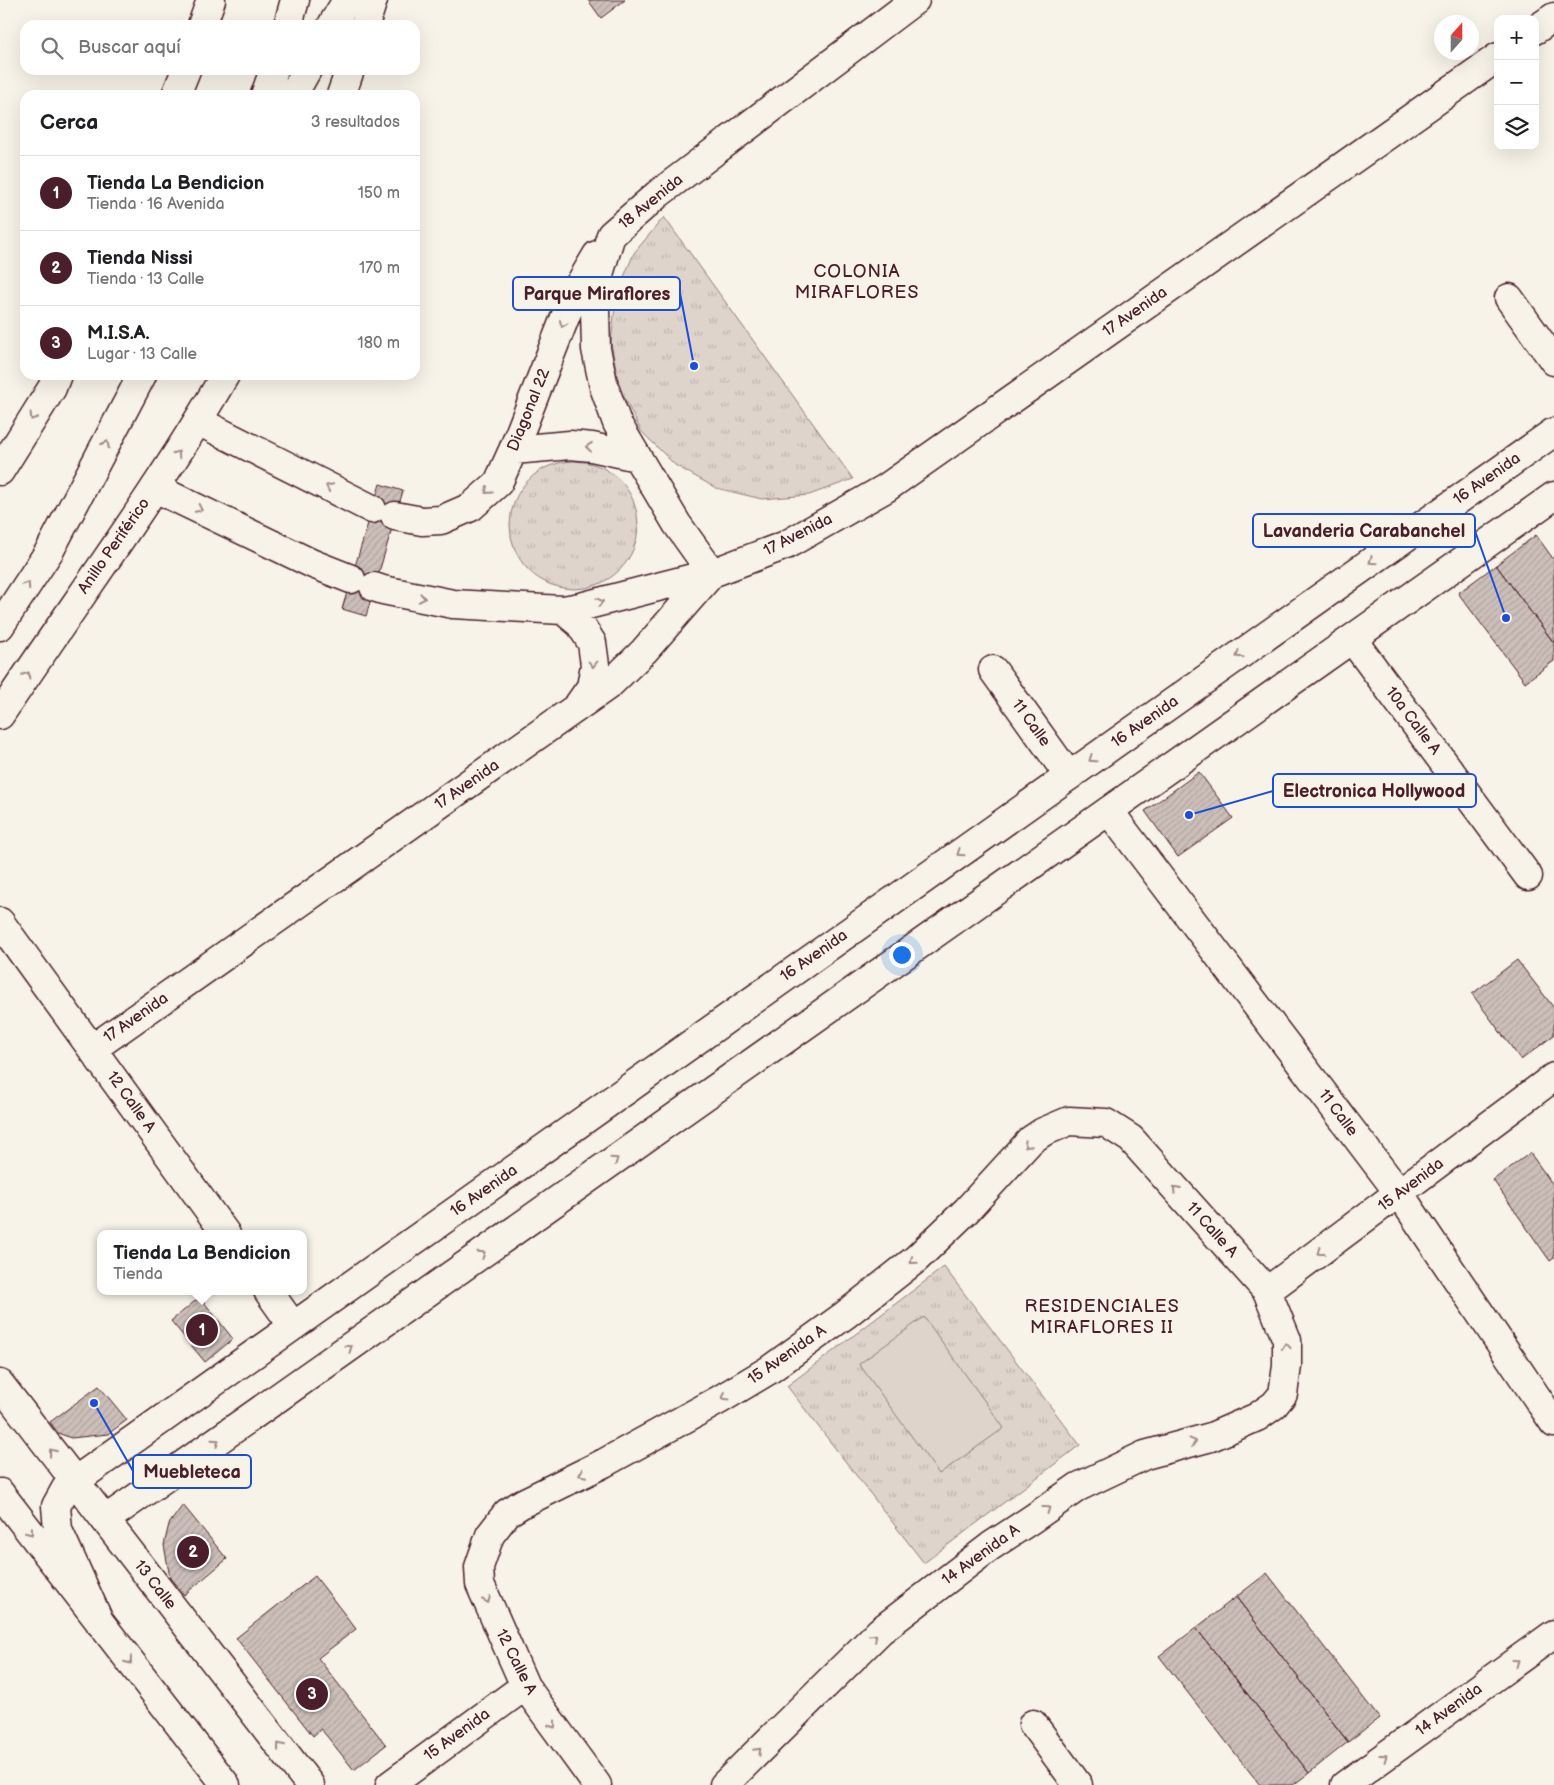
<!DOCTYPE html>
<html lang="es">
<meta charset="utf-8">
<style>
:root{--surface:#fff;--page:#f6f6f6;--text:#202124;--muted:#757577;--line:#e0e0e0;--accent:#4a1f2b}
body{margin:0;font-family:"Balsamiq Sans",sans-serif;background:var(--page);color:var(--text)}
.controls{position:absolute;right:15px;top:15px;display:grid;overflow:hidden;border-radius:10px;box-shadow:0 5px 20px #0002}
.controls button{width:45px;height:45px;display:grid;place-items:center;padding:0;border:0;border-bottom:1px solid var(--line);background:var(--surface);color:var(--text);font:25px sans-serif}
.compass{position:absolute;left:1434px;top:15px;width:45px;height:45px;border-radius:50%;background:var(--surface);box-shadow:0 5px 20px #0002;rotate:21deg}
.you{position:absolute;left:901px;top:954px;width:18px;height:18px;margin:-12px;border:4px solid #fff;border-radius:50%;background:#1a73e8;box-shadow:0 0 0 8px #1a73e833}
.badge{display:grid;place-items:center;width:32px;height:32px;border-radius:50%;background:var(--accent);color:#fff;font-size:16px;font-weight:700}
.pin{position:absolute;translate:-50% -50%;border:2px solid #fff;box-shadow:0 1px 5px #0006}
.popup{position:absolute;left:97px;top:1230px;width:210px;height:65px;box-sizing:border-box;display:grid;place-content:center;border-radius:10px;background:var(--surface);filter:drop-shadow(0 1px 4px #0005);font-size:16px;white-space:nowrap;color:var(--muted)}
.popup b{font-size:19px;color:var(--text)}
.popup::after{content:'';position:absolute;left:50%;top:100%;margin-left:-10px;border:10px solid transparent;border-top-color:var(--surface)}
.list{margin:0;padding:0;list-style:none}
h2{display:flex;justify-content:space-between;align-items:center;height:65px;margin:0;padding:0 20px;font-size:21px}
h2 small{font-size:16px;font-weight:400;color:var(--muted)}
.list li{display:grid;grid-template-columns:32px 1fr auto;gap:15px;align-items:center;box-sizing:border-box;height:75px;padding:0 20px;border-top:1px solid var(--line)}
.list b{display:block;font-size:19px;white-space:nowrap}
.list p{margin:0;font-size:16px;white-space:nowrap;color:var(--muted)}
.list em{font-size:16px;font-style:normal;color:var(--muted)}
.icon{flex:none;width:28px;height:28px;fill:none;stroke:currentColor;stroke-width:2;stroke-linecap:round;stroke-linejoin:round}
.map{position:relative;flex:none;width:1554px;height:1785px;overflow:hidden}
.search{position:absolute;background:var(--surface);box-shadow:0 5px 20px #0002;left:20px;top:20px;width:400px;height:55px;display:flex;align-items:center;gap:12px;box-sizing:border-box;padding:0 18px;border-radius:15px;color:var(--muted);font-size:19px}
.panel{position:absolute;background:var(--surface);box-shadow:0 5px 20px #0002;left:20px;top:90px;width:400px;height:290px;border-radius:15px}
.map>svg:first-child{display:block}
.grass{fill:url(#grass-tufts);stroke:#947a7c}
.pitch{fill:#ded4cc;stroke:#947a7c}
.building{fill:url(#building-hatch);stroke:#4a1f2b}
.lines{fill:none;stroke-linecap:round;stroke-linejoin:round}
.minor-casing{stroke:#4a1f2b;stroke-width:31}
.tertiary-casing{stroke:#4a1f2b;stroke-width:31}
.secondary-casing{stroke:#4a1f2b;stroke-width:31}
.trunk-casing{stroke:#4a1f2b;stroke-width:31}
.minor{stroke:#f7f3e8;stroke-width:28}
.tertiary{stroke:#f7f3e8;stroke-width:28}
.secondary{stroke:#f7f3e8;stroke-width:28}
.trunk{stroke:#f7f3e8;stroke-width:28}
.oneway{stroke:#a0898a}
.labels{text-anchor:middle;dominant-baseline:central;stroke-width:4;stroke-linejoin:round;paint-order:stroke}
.street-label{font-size:16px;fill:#4a1f2b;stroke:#f7f3e8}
.neighbourhood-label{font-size:18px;letter-spacing:1px;fill:#4a1f2b;stroke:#f7f3e8}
.leader{fill:none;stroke:#1d4ed8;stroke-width:2}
.callout-dot{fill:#1d4ed8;stroke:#f7f3e8;stroke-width:2}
.callout{fill:#f7f3e8;stroke:#1d4ed8;stroke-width:2}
.callout-label{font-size:18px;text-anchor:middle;font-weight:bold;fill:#4a1f2b}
</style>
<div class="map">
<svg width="1554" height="1785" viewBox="0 0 1554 1785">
<defs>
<pattern id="grass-tufts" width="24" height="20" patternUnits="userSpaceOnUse" patternTransform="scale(1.25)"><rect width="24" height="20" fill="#ded4cc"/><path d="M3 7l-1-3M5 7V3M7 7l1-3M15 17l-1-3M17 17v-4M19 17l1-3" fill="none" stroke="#c0b6af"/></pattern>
<pattern id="building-hatch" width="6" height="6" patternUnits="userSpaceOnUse" patternTransform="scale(1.25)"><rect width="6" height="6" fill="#ccbfb9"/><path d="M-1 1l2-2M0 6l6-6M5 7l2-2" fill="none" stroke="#b1a49f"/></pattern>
</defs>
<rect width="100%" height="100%" fill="#f7f3e8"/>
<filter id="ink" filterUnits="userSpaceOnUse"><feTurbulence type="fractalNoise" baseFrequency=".02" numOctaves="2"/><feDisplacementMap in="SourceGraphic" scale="10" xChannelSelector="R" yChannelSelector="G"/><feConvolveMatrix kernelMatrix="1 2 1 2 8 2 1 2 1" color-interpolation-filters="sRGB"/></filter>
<g filter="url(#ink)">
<path class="grass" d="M664,217L853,479L809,495L762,499L716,488L675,465L641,431L620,389L611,343L616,296L634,253Z
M510 525a64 64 0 1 1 128 0a64 64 0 1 1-128 0Z
M944,1267L1080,1445L924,1563L787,1386Z"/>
<path class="pitch" d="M924,1317L1004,1428L939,1474L859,1364Z"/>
<path class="building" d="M588,0H625L601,18Z
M380,484L403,491L366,616L342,609Z
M1536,535L1554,560V643L1496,565Z
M1496,565L1554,643V661L1525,682L1458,593Z
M1199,772L1233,818L1178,857L1145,811Z
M1517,960L1554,1008V1035L1521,1060L1472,994Z
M1530,1153L1554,1186V1258L1550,1261L1493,1180Z
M200,1297L233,1339L205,1362L171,1321Z
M99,1386L127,1420L108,1434L71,1438L58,1433L50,1422Z
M183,1505L227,1559L184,1595L170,1578L164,1545L169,1524Z
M1267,1573L1379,1718L1348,1742L1236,1597Z
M315,1576L356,1629L318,1658L386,1745L354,1770L321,1729L313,1736L236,1638Z
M1236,1597L1348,1742L1309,1773L1196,1628Z
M1196,1628L1309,1773L1293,1785H1260L1159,1656Z"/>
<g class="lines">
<g class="minor-casing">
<path id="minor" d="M1535,30L1554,17
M1509,298L1554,361
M198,421L372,509
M513,450L570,445L592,447L637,457
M155,488L313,564L351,579
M395,516L422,521L441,520L471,507L498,483L513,450L575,292L597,255
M712,573L677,524L617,423L604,387L596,349L595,310L600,271L611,235L658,194L915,0
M374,587L383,590L453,604L563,610L580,607L712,573L786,545L886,488L1498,57
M563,610L580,624L592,643L595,665L591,687L579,704
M1352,639L1528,876
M993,670L1069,776
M1109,811L1399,1193L1554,1423
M0,922L226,1234
M92,1049L610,684L644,651L712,573
M268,1291L293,1326
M1267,1291L1554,1077
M1033,1724L1078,1785
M390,1785L525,1686
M597,1785L525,1686L487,1600L480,1584L479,1567L490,1535L507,1513L523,1503L604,1463L719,1400L769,1370L845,1315L916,1259L967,1210L1031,1140L1043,1132L1069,1121L1106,1123L1131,1139L1267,1291L1287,1340V1366L1283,1394L1274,1405L1257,1417L1211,1437L1145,1455L1078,1487L1032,1519L991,1546L880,1631L724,1785"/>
</g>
<g class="tertiary-casing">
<path id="tertiary" d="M365,25L373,0
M341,95L350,70
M0,715C75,602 157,493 225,375
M1345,1785L1554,1634"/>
</g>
<g class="secondary-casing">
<path id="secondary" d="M0,1384L310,1785
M0,1493L226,1785
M105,1520L1554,496
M100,1623L58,1530L56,1506L66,1488L75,1481L1554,432"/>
</g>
<g class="trunk-casing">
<path id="trunk" d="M202,25L211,0
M288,25L295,0
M332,25L347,0
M176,95L186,70
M265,95L274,70
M293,95L307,70
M0,471L52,388L57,375
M0,626L50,550L142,375"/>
</g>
<use href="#minor" class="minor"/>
<use href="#tertiary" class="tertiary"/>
<use href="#secondary" class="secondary"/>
<use href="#trunk" class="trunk"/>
</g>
<defs><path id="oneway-chevron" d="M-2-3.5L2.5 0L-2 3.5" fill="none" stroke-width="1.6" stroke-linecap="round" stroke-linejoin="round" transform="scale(1.25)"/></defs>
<g class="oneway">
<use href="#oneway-chevron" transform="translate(563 324) rotate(111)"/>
<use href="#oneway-chevron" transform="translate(33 417) rotate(122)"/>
<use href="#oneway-chevron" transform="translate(106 444) rotate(-62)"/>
<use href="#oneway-chevron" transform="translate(589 447) rotate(-174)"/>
<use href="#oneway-chevron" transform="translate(177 454) rotate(-57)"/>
<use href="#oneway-chevron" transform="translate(329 487) rotate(-153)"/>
<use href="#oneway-chevron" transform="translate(488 491) rotate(138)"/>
<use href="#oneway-chevron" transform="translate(199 509) rotate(26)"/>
<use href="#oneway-chevron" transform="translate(1372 561) rotate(145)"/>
<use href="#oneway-chevron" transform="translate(27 585) rotate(-57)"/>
<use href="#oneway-chevron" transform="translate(422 598) rotate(11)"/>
<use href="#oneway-chevron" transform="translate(600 602) rotate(-14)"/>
<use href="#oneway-chevron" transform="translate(1239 655) rotate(145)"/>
<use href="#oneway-chevron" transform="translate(593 664) rotate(90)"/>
<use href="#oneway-chevron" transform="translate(27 675) rotate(-57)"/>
<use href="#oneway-chevron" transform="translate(1092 759) rotate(145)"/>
<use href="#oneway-chevron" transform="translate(960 853) rotate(145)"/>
<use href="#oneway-chevron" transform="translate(1027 1145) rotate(134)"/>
<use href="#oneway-chevron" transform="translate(615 1160) rotate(-35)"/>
<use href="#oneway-chevron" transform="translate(1176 1189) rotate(-132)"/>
<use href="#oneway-chevron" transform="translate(1320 1252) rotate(144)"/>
<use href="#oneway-chevron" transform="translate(482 1254) rotate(-35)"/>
<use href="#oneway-chevron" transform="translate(913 1261) rotate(140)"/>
<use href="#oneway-chevron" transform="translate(1286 1346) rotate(-95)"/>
<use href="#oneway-chevron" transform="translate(349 1348) rotate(-35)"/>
<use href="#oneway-chevron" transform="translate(725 1397) rotate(149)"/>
<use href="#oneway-chevron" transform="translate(216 1442) rotate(-35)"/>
<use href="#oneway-chevron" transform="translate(1193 1442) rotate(-15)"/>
<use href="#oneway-chevron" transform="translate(52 1452) rotate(-128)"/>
<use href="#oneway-chevron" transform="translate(582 1474) rotate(154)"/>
<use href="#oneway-chevron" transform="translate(1047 1509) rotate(-36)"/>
<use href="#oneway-chevron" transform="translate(30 1532) rotate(52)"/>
<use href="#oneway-chevron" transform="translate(487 1600) rotate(67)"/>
<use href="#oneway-chevron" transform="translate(874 1637) rotate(-43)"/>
<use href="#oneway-chevron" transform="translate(129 1661) rotate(52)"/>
<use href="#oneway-chevron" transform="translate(1516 1662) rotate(-36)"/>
<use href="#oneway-chevron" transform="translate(553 1725) rotate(54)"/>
<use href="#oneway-chevron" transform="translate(280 1746) rotate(-128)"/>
<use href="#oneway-chevron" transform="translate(758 1751) rotate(-45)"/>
<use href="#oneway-chevron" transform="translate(1384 1757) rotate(-36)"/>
</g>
</g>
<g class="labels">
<g class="street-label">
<text transform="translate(651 202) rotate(-39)">18 Avenida</text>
<text transform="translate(1135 312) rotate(-35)">17 Avenida</text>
<text transform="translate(529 410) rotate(-68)">Diagonal 22</text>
<text transform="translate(1487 479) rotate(-35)">16 Avenida</text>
<text transform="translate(798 535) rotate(-27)">17 Avenida</text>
<text transform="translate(114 546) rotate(-55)">Anillo Periférico</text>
<text transform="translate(1413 721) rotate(53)">10a Calle A</text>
<text transform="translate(1145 722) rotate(-35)">16 Avenida</text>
<text transform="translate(1031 723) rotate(54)">11 Calle</text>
<text transform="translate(467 785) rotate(-35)">17 Avenida</text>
<text transform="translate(814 956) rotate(-35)">16 Avenida</text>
<text transform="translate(136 1018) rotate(-35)">17 Avenida</text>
<text transform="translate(131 1102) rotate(54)">12 Calle A</text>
<text transform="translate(1338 1113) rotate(53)">11 Calle</text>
<text transform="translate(1411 1185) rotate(-37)">15 Avenida</text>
<text transform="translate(484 1191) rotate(-35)">16 Avenida</text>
<text transform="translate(1212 1230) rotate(48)">11 Calle A</text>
<text transform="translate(787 1355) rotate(-35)">15 Avenida A</text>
<text transform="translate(981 1555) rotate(-36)">14 Avenida A</text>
<text transform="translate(155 1585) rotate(52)">13 Calle</text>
<text transform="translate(516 1662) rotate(63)">12 Calle A</text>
<text transform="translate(1449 1710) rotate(-36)">14 Avenida</text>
<text transform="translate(457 1735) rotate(-36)">15 Avenida</text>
</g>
<g class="neighbourhood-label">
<text x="857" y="271">COLONIA<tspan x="857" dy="21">MIRAFLORES</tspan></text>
<text x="1102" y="1306">RESIDENCIALES<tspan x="1102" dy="21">MIRAFLORES II</tspan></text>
</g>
</g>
<path class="leader" d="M694 366L680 293M1506 618L1475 531M1189 815L1273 791M94 1403L133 1471"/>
<g class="callout-dot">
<circle cx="694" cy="366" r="5"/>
<circle cx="1506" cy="618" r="5"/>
<circle cx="1189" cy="815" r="5"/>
<circle cx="94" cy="1403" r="5"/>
</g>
<g class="callout">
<rect x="513" y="277" width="167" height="33" rx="5"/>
<rect x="1253" y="514" width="222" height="33" rx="5"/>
<rect x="1273" y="774" width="203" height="33" rx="5"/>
<rect x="133" y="1455" width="118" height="33" rx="5"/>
</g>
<g class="callout-label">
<text x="597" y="300">Parque Miraflores</text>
<text x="1364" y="537">Lavanderia Carabanchel</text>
<text x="1374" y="797">Electronica Hollywood</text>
<text x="192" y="1478">Muebleteca</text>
</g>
</svg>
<div class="controls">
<button>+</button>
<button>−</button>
<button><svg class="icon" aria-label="layers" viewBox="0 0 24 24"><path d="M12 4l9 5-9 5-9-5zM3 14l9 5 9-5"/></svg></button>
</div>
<svg class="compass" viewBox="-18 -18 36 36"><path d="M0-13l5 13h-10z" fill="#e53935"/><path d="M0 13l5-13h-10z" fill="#757577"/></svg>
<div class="you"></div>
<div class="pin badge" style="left:202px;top:1330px">1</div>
<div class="popup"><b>Tienda La Bendicion</b>Tienda</div>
<div class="pin badge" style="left:193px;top:1552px">2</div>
<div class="pin badge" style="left:312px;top:1694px">3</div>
<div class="search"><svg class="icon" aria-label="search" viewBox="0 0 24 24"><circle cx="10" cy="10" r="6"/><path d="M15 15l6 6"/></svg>Buscar aquí</div>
<section class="panel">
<h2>Cerca<small>3 resultados</small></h2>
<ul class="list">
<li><span class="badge">1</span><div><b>Tienda La Bendicion</b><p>Tienda · 16 Avenida</p></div><em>150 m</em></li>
<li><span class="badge">2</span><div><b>Tienda Nissi</b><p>Tienda · 13 Calle</p></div><em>170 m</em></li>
<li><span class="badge">3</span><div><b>M.I.S.A.</b><p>Lugar · 13 Calle</p></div><em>180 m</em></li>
</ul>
</section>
</div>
